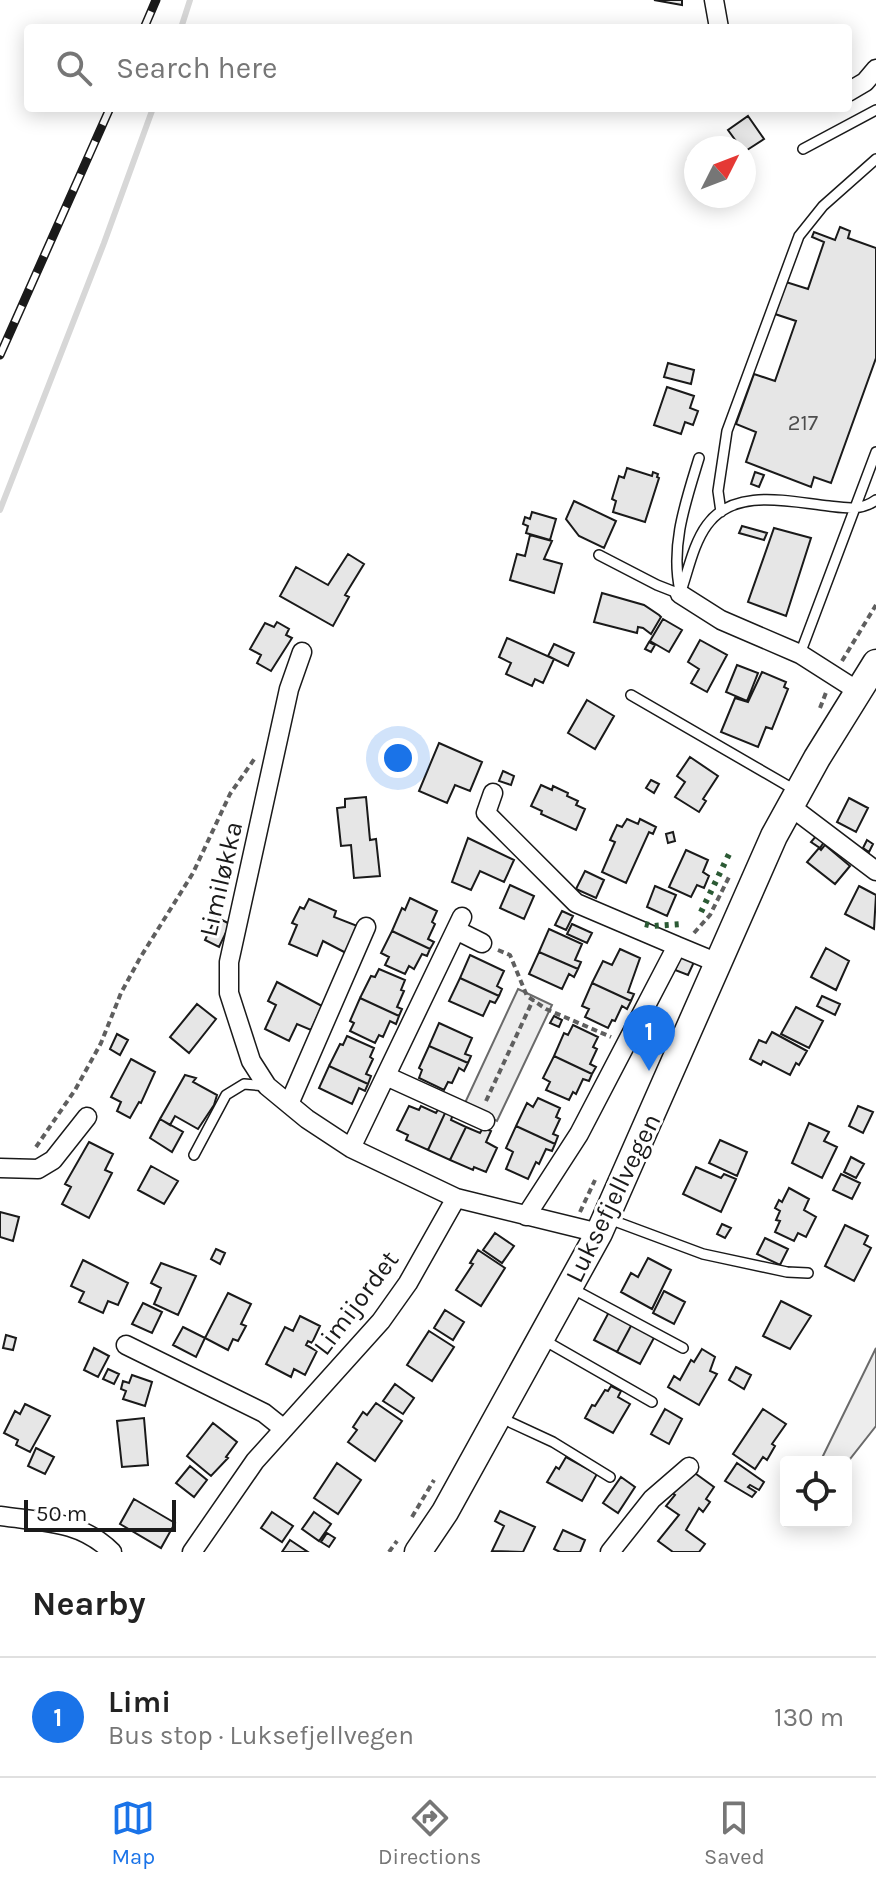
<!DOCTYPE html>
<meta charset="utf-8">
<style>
:root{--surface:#fff;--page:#f6f6f6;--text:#222;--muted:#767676;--line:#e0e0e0;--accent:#1a73e8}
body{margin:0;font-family:Karla,sans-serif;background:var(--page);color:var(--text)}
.controls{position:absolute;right:24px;bottom:24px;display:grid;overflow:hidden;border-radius:8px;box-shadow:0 4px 20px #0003}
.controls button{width:72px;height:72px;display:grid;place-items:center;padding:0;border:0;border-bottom:2px solid var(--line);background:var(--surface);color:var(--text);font:40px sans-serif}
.compass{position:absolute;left:684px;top:136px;width:72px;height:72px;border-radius:50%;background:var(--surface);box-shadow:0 4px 20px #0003;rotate:48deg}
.scale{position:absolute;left:24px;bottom:20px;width:152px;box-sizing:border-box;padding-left:8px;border:4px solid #1a1a1a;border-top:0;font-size:22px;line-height:28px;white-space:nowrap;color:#1a1a1a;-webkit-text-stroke:6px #fff;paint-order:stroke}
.you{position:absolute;left:398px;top:758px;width:28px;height:28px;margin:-20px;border:6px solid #fff;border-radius:50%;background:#1a73e8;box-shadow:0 0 0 12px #1a73e833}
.badge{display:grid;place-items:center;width:52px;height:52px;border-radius:50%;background:var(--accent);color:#fff;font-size:26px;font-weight:700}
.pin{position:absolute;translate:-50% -66px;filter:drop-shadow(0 2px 4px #0008)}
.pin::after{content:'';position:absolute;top:42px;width:28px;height:24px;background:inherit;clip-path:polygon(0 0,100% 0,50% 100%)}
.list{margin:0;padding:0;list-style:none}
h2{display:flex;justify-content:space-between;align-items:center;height:104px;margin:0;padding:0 32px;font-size:34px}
h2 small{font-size:26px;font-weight:400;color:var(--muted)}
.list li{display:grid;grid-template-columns:52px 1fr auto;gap:24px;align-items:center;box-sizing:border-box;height:120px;padding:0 32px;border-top:2px solid var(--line)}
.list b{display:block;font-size:30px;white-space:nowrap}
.list p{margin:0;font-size:26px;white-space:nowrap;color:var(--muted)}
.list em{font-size:26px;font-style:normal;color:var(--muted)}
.icon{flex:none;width:44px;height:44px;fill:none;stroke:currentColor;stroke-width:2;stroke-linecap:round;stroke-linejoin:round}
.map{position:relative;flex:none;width:876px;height:1552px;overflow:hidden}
.search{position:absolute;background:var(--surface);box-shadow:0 4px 20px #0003;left:24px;right:24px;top:24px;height:88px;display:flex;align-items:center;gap:20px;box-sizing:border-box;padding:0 28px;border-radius:8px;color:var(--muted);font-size:30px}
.sheet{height:224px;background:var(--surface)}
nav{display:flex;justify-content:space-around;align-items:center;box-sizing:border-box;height:112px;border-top:2px solid var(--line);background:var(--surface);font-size:22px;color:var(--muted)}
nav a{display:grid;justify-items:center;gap:4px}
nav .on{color:var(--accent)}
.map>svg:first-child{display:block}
.built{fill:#ededed;stroke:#6a6a6a;stroke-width:2}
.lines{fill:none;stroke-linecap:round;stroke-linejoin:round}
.stream{stroke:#d7d7d7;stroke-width:6}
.building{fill:#e6e6e6;stroke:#1a1a1a;stroke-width:2}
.service-casing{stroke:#1a1a1a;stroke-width:12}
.minor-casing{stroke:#1a1a1a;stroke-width:21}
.secondary-casing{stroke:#1a1a1a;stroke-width:29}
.path{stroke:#5f5f5f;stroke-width:4;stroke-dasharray:6 4;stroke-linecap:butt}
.service{stroke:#fff;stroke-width:9}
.minor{stroke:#fff;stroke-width:18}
.secondary{stroke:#fff;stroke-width:26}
.rail-casing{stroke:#1a1a1a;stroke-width:9}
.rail{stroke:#fff;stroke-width:6;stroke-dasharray:18;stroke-linecap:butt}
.hedge{stroke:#2b5a34;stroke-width:6;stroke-dasharray:4 6;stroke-linecap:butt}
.labels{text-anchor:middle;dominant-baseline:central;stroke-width:6;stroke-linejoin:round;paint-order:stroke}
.number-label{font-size:22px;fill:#4d4d4d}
.street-label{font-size:26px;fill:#1a1a1a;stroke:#fff}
</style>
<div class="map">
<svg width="876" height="1552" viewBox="0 0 876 1552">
<rect width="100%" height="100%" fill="#fff"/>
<path class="built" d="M518,989L552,1005L497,1121L464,1105Z
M876,1348V1426L846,1464V1462H820Z"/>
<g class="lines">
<path class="stream" d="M181,28L190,0
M0,510L104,243L153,108"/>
</g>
<path class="building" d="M654,0H682V5Z
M748,116L764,139L744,152V148H741L728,130Z
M695,154H696V184L686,168L688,159Z
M840,227L850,231L848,238L876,248V358L831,483L814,477L811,487L746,462L756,432L736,424L754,374L775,381L796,321L775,314L786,282L808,289L824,242L812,237L814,232L835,240Z
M668,363L694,370L691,384L664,377Z
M667,387L694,396L690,408L698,411L693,425L685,422L681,434L654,425Z
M627,468L652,476L653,472L658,474L657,477L659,478L645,522L613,512L616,501L612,499L619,476L624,478Z
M755,472L764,475L759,487L751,484Z
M574,501L616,521L604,548L579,536L566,519Z
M532,512L556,519L550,540L526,533L528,526L523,524L525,517L530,519Z
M742,526L767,533L764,540L739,533Z
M774,528L811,538L786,616L748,602Z
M530,535L552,541L544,559L562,564L554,593L510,580L517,554L525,556Z
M348,554L364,564L345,595L349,597L333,626L280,596L296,567L328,585Z
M602,593L644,605L659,615L661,617L651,634L643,628L638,627L637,633L594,622Z
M663,619L682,630L669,652L650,641Z
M277,622L289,629L286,635L292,638L271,671L257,663L261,655L250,649L265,623L274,627Z
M507,638L554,659L543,683L535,679L532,686L506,674L511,663L499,657Z
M700,640L727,655L707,692L691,683L699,669L688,662Z
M649,642L655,645L651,652L645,649Z
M554,644L574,653L568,666L548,656Z
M737,665L758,673L747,701L726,692Z
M762,672L786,682L784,687L788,689L772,729L766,727L758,747L721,732L735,698L748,702Z
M587,700L614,716L595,749L568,733Z
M439,743L482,762L470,791L455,785L447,803L419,791Z
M690,757L718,776L703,799L706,801L699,812L675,797L685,782L677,776Z
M503,771L514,776L511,785L499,781Z
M651,780L659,784L654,793L646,788Z
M541,785L552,790L553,786L568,793L567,796L578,801L576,805L585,809L576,830L541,814L542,811L531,806Z
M366,797L370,840L376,839L380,876L354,878L351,845L341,846L337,808L345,807V799Z
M849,798L868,808L856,832L837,822Z
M627,819L638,824L640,819L656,827L653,834L649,832L626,883L602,872L615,842L610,840L617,825L622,827Z
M673,832L675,841L668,843L666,834Z
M816,836L824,842L820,848L811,842Z
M468,838L514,860L504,882L480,871L471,890L452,882Z
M867,840L873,844L869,852L863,848Z
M825,845L850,866L835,884L807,862L819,848L821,850Z
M686,850L708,860L703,872L709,876L704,888L697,885L691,897L669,887Z
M585,871L604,880L596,898L576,889Z
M510,885L534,896L524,919L500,908Z
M655,886L676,895L667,916L647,907Z
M859,886L876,895L874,929L845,914Z
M410,898L437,911L432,922L435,924L428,939L434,942L430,949L392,931L402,908L405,910Z
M309,899L336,911L334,917L360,927L348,954L323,941L317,956L289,944L297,925L292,923L300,907L304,909Z
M562,911L573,916L566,930L555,925Z
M216,917L230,924L219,947L205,940Z
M572,924L592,933L587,943L567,934Z
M549,929L582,944L575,960L581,962L578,969L539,952Z
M392,931L430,949L427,956L422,954L414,969L409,966L405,974L385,965L389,957L381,953Z
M826,948L849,961L836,990L811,977Z
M620,949L640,958L628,992L634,994L631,1001L592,983L603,961L612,965Z
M539,952L578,969L574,977L569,974L562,989L529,974Z
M470,955L504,971L497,986L502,989L499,996L460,978Z
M681,956L694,962L688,975L675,970Z
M379,969L405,980L401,990L404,991L397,1007L402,1009L399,1016L360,998L371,976L375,977Z
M460,978L499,996L495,1003L490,1001L483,1016L449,1001Z
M277,982L322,1006L311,1030L297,1024L289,1041L265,1029L276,1005L268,1001Z
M592,983L631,1001L627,1009L622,1006L615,1021L612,1020L608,1028L585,1017L589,1009L582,1006Z
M822,996L840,1004L835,1015L817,1006Z
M360,998L399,1016L396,1024L390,1021L383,1037L379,1035L375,1043L350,1031L354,1023L350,1021Z
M197,1004L216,1019L189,1053L170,1037Z
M796,1007L823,1021L809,1048L781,1034Z
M554,1016L562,1020L559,1027L550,1023Z
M439,1023L472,1038L465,1054L471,1056L468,1063L429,1046Z
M573,1025L598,1037L593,1047L597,1049L590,1064L596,1067L592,1074L554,1056L564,1033L568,1035Z
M772,1032L807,1051L799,1065L796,1063L790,1075L763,1061L761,1065L750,1059L759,1040L766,1043Z
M117,1034L128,1040L120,1055L110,1049Z
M347,1036L374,1048L370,1057L373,1059L366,1074L371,1076L368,1084L329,1066L340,1044L343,1045Z
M429,1046L468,1063L464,1071L459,1068L452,1083L448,1082L444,1090L419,1078L422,1070L419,1068Z
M554,1056L592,1074L589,1081L583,1079L576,1094L573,1092L569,1100L546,1090L550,1082L543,1078Z
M131,1059L155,1072L141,1103L139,1102L130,1118L117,1111L121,1102L111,1097Z
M329,1066L368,1084L365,1091L359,1088L352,1104L319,1088Z
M185,1075L196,1078L193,1082L217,1095L214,1105L198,1129L175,1116L170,1125L160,1119Z
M538,1098L560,1108L556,1117L560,1119L553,1134L558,1136L555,1144L516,1126L527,1103L533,1107Z
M409,1106L419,1110L421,1106L436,1113L439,1108L446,1111L428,1150L406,1140L408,1135L397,1130Z
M858,1106L873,1112L863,1133L849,1126Z
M446,1111L453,1114L451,1120L466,1127L450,1160L428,1150Z
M160,1119L183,1132L172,1152L150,1138Z
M809,1123L829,1132L824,1141L837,1147L822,1178L792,1163Z
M516,1126L555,1144L552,1151L546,1149L539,1164L536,1162L528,1179L506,1169L513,1152L506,1148Z
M466,1127L480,1133L483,1128L491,1131L486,1142L497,1148L486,1172L474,1167L473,1170L450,1160Z
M720,1140L747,1152L737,1176L709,1163Z
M89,1142L113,1154L105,1170L112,1173L89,1218L62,1204L71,1187L65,1184Z
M851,1157L864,1164L856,1178L844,1172Z
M151,1166L178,1181L164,1204L138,1190Z
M696,1167L721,1178L724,1174L736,1179L721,1212L683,1194Z
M841,1174L860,1183L852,1199L833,1190Z
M789,1188L809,1199L804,1210L816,1217L806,1237L798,1233L794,1241L775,1232L780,1221L776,1220L780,1211L775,1208L779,1200L782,1202Z
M0,1212L19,1217L13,1241L0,1237Z
M722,1224L731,1228L725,1238L717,1234Z
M845,1225L868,1236L864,1244L871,1248L854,1281L825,1266Z
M495,1233L514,1246L502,1263L483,1250Z
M765,1238L788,1249L780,1265L757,1254Z
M216,1249L225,1253L220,1264L211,1259Z
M478,1250L505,1268L481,1306L456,1290L473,1264L470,1263Z
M648,1258L671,1270L652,1309L621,1292L631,1273L638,1277Z
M83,1260L128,1283L118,1305L108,1301L103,1313L79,1302L84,1292L71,1286Z
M161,1263L196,1276L178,1315L154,1304L161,1288L151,1283Z
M664,1291L685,1302L674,1324L653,1313Z
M228,1293L251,1304L241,1324L246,1326L238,1341L233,1339L228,1350L205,1338Z
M781,1301L811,1316L790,1349L763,1336Z
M143,1303L162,1312L152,1333L132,1324Z
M445,1310L464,1322L453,1340L434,1328Z
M609,1312L632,1324L617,1352L594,1340Z
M300,1316L320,1326L312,1343L308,1341L306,1345L317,1351L305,1375L294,1369L291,1377L266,1364L285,1327L293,1331Z
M632,1324L655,1336L640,1364L617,1352Z
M183,1327L205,1338L196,1357L173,1345Z
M429,1331L454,1347L432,1381L407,1365Z
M6,1335L16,1338L13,1350L3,1348Z
M94,1348L109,1356L98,1377L84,1370Z
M702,1349L715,1357L710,1371L717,1374L699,1405L668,1387L674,1376L680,1380L691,1360L694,1362Z
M736,1367L751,1375L744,1389L729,1380Z
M108,1369L119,1374L114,1384L103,1379Z
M132,1375L152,1382L145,1406L123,1399L126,1391L121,1389L123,1381L129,1383Z
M395,1384L414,1398L403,1414L383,1401Z
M611,1386L621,1391L618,1397L630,1404L613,1433L585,1418L592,1405L595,1406L605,1390L608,1391Z
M376,1403L402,1421L375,1461L348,1442L357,1430L353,1427L363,1412L367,1415Z
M25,1404L50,1416L30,1452L16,1445L18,1440L4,1433L15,1411L20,1414Z
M665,1409L682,1419L669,1444L651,1434Z
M763,1409L786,1424L772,1444L775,1446L767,1460L763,1457L755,1469L733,1454Z
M144,1418L148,1465L122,1467L117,1421Z
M213,1423L237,1442L226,1457L228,1458L211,1476L187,1456Z
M36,1448L54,1457L45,1474L28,1466Z
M566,1457L597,1474L582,1501L547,1482L556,1467L559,1469Z
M337,1463L361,1480L338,1514L314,1498Z
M737,1463L764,1482L759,1490L750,1485L748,1487L756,1492L752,1497L725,1481Z
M190,1466L207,1480L194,1497L176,1483Z
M692,1471L714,1487L706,1499L710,1502L703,1512L699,1508L686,1530L705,1544L699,1552H673L658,1541L679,1515L666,1506L675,1495L671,1492Z
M621,1477L635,1487L618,1513L603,1503Z
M134,1499L175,1523L161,1548L120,1524Z
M500,1511L535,1527L523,1552L492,1551L504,1526L495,1521Z
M272,1512L293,1526L282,1542L261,1528Z
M314,1512L331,1524L319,1541L302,1529Z
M563,1530L585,1540L580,1552H560L554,1549Z
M327,1533L335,1538L329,1547L321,1542Z
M290,1540L308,1552H282Z"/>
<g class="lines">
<g class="service-casing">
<path id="service" d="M803,149L876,110
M721,512L718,491L727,431L799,236L823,206L876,159
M599,555L657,585L680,594
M680,591C670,545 686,501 699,458
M680,594C688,572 693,544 707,525C734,487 790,502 829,506C846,508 861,511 876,500
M800,654L876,452
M631,695L795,790
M194,1155L226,1095L244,1084L267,1086
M609,1219L703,1254L787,1272L808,1273
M573,1289L683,1348
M542,1339L652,1402
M499,1417L553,1442L610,1477"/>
</g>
<g class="minor-casing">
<path id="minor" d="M714,0L719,28
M848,92L865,82L876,69
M680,594L721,620L800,654L858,691
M302,652L289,689L229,962V993L251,1061L267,1086L307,1119L351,1148L456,1198L599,1233
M493,793L486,813L576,903L677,946
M790,806L876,871
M456,930L482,943
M386,1076L485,1121
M289,1104L366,927
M351,1148L462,917
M0,1168L38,1169L53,1160L87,1117
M526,1216L579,1134L677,946L718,963
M126,1345L264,1413L284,1429
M0,1516C42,1522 80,1520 112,1552
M192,1552L255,1461L381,1321L408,1283L456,1198
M610,1552L652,1499L689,1467"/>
</g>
<g class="secondary-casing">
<path id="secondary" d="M418,1552L445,1512L599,1233L774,836L817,758L876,663"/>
</g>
<path class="path" d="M842,661L876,605
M820,708L827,690
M694,933L710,915L729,877
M498,950L510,955L527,996L546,1009L611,1037
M486,1101L533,1000
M36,1147L75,1090L101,1043L121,993L140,958L193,873L230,794L255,758
M580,1212L595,1180
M412,1517L434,1480
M389,1552L397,1541"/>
<use href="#service" class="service"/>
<use href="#minor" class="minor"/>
<use href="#secondary" class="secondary"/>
<g class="rail-casing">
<path id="rail" d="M144,28L156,0
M0,355L110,108"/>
</g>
<use href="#rail" class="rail"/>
<path class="hedge" d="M701,912L731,850
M645,924L653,926L681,924"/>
</g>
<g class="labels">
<g class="number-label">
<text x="803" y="423">217</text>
</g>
<g class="street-label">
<text transform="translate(221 879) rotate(-77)">Limiløkka</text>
<text transform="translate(613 1198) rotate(-64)">Luksefjellvegen</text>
<text transform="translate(356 1303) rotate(-53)">Limijordet</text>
</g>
</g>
</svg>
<div class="controls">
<button><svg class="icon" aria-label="locate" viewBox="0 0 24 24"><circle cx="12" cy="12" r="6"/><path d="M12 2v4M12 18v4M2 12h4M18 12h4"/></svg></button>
</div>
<svg class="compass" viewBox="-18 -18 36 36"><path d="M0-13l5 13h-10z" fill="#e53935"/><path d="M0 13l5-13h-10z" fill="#767676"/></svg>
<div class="scale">50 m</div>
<div class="you"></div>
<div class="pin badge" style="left:649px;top:1071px">1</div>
<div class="search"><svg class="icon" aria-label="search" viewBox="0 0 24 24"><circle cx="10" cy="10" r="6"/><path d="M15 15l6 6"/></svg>Search here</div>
</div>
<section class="sheet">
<h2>Nearby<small></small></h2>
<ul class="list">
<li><span class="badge">1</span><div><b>Limi</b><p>Bus stop · Luksefjellvegen</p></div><em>130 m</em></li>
</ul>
</section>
<nav>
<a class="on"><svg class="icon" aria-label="map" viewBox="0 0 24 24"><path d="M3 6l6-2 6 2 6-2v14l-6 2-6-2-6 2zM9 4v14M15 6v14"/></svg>Map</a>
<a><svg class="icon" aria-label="directions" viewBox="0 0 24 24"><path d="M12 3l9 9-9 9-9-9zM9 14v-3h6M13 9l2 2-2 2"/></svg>Directions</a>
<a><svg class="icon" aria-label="saved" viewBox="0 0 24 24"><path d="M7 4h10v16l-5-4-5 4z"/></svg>Saved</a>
</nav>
